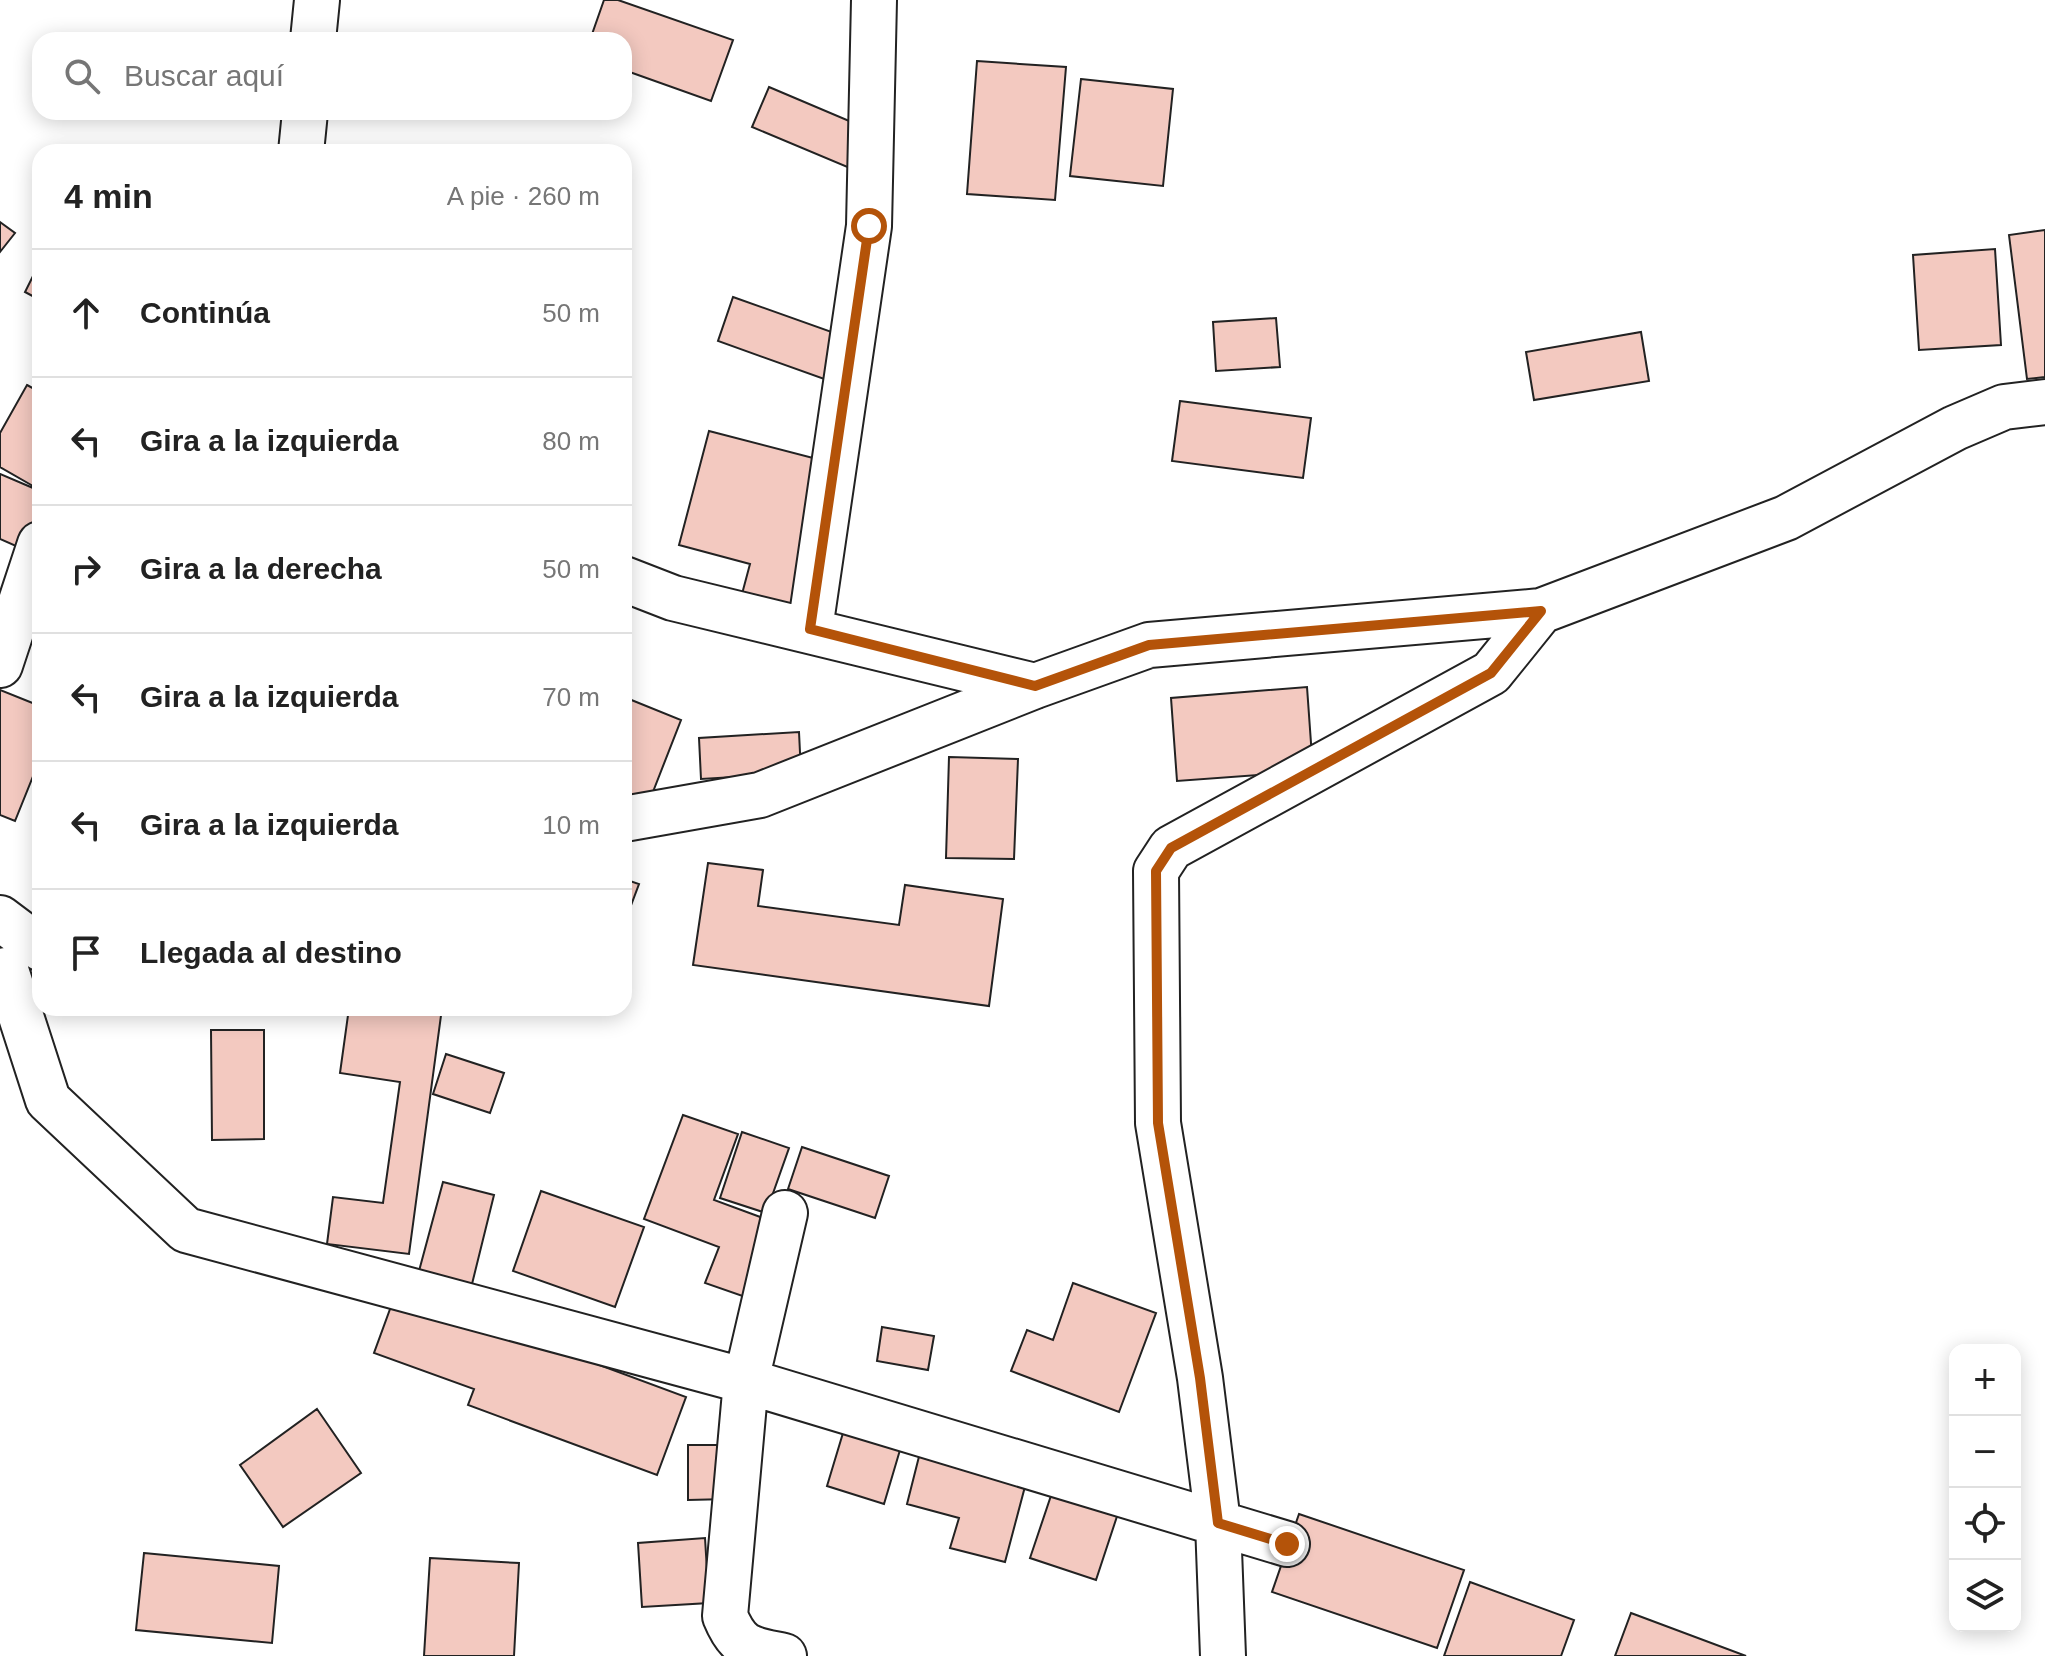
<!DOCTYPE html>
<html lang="es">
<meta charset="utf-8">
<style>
:root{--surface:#fff;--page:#f6f6f6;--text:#222;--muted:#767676;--line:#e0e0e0}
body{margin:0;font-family:Helvetica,sans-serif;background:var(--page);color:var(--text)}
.controls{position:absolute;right:24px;bottom:24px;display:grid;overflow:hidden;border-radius:16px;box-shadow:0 4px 20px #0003}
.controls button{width:72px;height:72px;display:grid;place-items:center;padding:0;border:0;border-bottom:2px solid var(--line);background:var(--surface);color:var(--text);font:40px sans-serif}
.stop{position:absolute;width:24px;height:24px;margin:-18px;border:6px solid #b45309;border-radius:50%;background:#fff}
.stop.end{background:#b45309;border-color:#fff;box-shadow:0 2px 8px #0008}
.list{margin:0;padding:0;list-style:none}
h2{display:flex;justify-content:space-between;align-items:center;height:104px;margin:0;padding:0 32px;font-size:34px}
h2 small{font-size:26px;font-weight:400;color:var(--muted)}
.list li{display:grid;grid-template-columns:52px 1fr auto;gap:24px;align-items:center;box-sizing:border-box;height:128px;padding:0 32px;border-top:2px solid var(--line)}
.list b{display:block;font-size:30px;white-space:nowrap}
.list em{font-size:26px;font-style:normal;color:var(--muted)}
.icon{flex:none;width:44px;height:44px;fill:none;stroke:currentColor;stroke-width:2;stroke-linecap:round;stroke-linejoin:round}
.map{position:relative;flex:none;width:2045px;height:1656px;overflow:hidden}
.search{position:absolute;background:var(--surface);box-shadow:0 4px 20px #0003;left:32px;top:32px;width:600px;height:88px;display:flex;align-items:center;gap:20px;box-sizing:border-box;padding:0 28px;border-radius:24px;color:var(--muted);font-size:30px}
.panel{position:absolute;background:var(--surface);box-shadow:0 4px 20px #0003;left:32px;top:144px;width:600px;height:872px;border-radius:24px}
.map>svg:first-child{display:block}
.building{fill:#f3c9c0;stroke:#222;stroke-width:2}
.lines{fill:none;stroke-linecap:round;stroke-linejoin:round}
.minor-casing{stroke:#222;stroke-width:48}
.minor{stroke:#fff;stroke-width:44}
.route{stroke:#b45309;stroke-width:10}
</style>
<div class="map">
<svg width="2045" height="1656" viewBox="0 0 2045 1656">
<rect width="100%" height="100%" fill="#fff"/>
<path class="building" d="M604,0H618L733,40L711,101L624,70V40H590Z
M977,61L1066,67L1055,200L967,194Z
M1081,79L1173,89L1163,186L1070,176Z
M769,87L880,134L864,174L752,127Z
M0,222L15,233L0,252Z
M2045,230V377L2027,379L2009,235Z
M1995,249L2001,345L1919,350L1913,255Z
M40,262V300L25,292Z
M733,297L843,336L827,380L718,341Z
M1276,318L1280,367L1216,371L1213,322Z
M1641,332L1649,381L1534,400L1526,352Z
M27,385L40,392V474L33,486L0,467V433Z
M1180,401L1311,418L1303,478L1172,461Z
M709,431L840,465L801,609L742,594L750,564L679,545Z
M0,474L40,491V542L34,554L0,539Z
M1307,687L1313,771L1177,781L1171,698Z
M0,690L40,706V759L15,821L0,815Z
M624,697L681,720L649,802L624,792Z
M799,732L801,773L701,779L699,738Z
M949,757L1018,759L1014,859L946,858Z
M708,863L763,870L758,906L899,925L905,885L1003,899L989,1006L693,965Z
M624,879L639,884L624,924Z
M349,1008H442L409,1254L327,1244L333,1197L383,1203L400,1082L340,1073Z
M211,1030H264V1139L212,1140Z
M446,1054L504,1073L490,1113L433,1094Z
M683,1115L738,1134L714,1200L782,1225L754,1300L705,1283L719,1247L644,1219Z
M742,1132L789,1148L766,1213L720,1198Z
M802,1147L889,1176L875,1218L788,1189Z
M443,1182L494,1195L472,1284L419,1271Z
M541,1191L644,1227L615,1307L513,1271Z
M1073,1283L1156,1313L1119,1412L1011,1371L1027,1330L1053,1340Z
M397,1290L686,1397L657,1475L468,1405L474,1389L374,1353Z
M882,1327L934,1336L928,1370L877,1361Z
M317,1409L361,1473L283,1527L240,1465Z
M929,1417L1036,1445L1005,1562L950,1548L959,1518L907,1504Z
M843,1433L900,1450L884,1504L827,1486Z
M688,1445H729L728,1499L688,1500Z
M1064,1457L1129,1480L1096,1580L1030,1558Z
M1299,1514L1464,1570L1437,1648L1272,1592Z
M705,1538L709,1603L642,1607L638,1543Z
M144,1553L279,1566L272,1643L136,1630Z
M430,1558L519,1563L514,1656H424Z
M1470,1582L1574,1620L1561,1656H1444Z
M1631,1613L1746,1656H1615Z"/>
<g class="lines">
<g class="minor-casing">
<path id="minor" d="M313,40L317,0
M301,152L305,112
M624,579L673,598L1035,686
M810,629L869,226L874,0
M0,665L40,544
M624,819L760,795L1035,686L1149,645L1541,611L1786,518L1955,428L2004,407L2045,402
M0,918L40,948
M6,970L48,1100L186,1230L746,1381L1287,1544
M784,1656C751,1649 739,1650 725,1616L746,1381L785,1213
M1223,1656L1218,1523L1200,1378L1158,1123L1156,871L1171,848L1491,673L1541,611"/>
</g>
<use href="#minor" class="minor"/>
</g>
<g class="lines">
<path class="route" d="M869,226L810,629L1035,686L1149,645L1541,611L1491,673L1171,848L1156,871L1158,1123L1200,1378L1218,1523L1287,1544"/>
</g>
</svg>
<div class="controls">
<button>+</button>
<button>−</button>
<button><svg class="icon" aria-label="locate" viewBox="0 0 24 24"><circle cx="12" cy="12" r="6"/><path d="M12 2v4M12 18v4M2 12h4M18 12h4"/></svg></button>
<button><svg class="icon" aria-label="layers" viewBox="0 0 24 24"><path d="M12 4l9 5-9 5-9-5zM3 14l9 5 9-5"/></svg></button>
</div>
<div class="stop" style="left:869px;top:226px"></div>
<div class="stop end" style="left:1287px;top:1544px"></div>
<div class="search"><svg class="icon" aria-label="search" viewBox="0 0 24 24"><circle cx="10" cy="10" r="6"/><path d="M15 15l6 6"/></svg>Buscar aquí</div>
<section class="panel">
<h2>4 min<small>A pie · 260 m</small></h2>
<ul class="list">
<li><svg class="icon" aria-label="ahead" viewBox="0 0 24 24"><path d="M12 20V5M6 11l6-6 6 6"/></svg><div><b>Continúa</b></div><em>50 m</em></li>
<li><svg class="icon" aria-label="left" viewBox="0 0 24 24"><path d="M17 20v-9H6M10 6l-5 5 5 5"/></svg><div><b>Gira a la izquierda</b></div><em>80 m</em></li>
<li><svg class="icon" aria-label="right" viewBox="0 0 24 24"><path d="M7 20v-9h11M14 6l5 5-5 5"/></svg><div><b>Gira a la derecha</b></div><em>50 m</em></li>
<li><svg class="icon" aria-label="left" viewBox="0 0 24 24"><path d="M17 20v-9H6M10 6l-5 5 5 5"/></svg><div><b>Gira a la izquierda</b></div><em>70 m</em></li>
<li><svg class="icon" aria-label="left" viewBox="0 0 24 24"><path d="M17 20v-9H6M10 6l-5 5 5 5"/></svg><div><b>Gira a la izquierda</b></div><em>10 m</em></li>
<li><svg class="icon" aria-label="arrive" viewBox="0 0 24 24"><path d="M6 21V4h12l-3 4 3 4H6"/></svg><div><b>Llegada al destino</b></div></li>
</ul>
</section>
</div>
